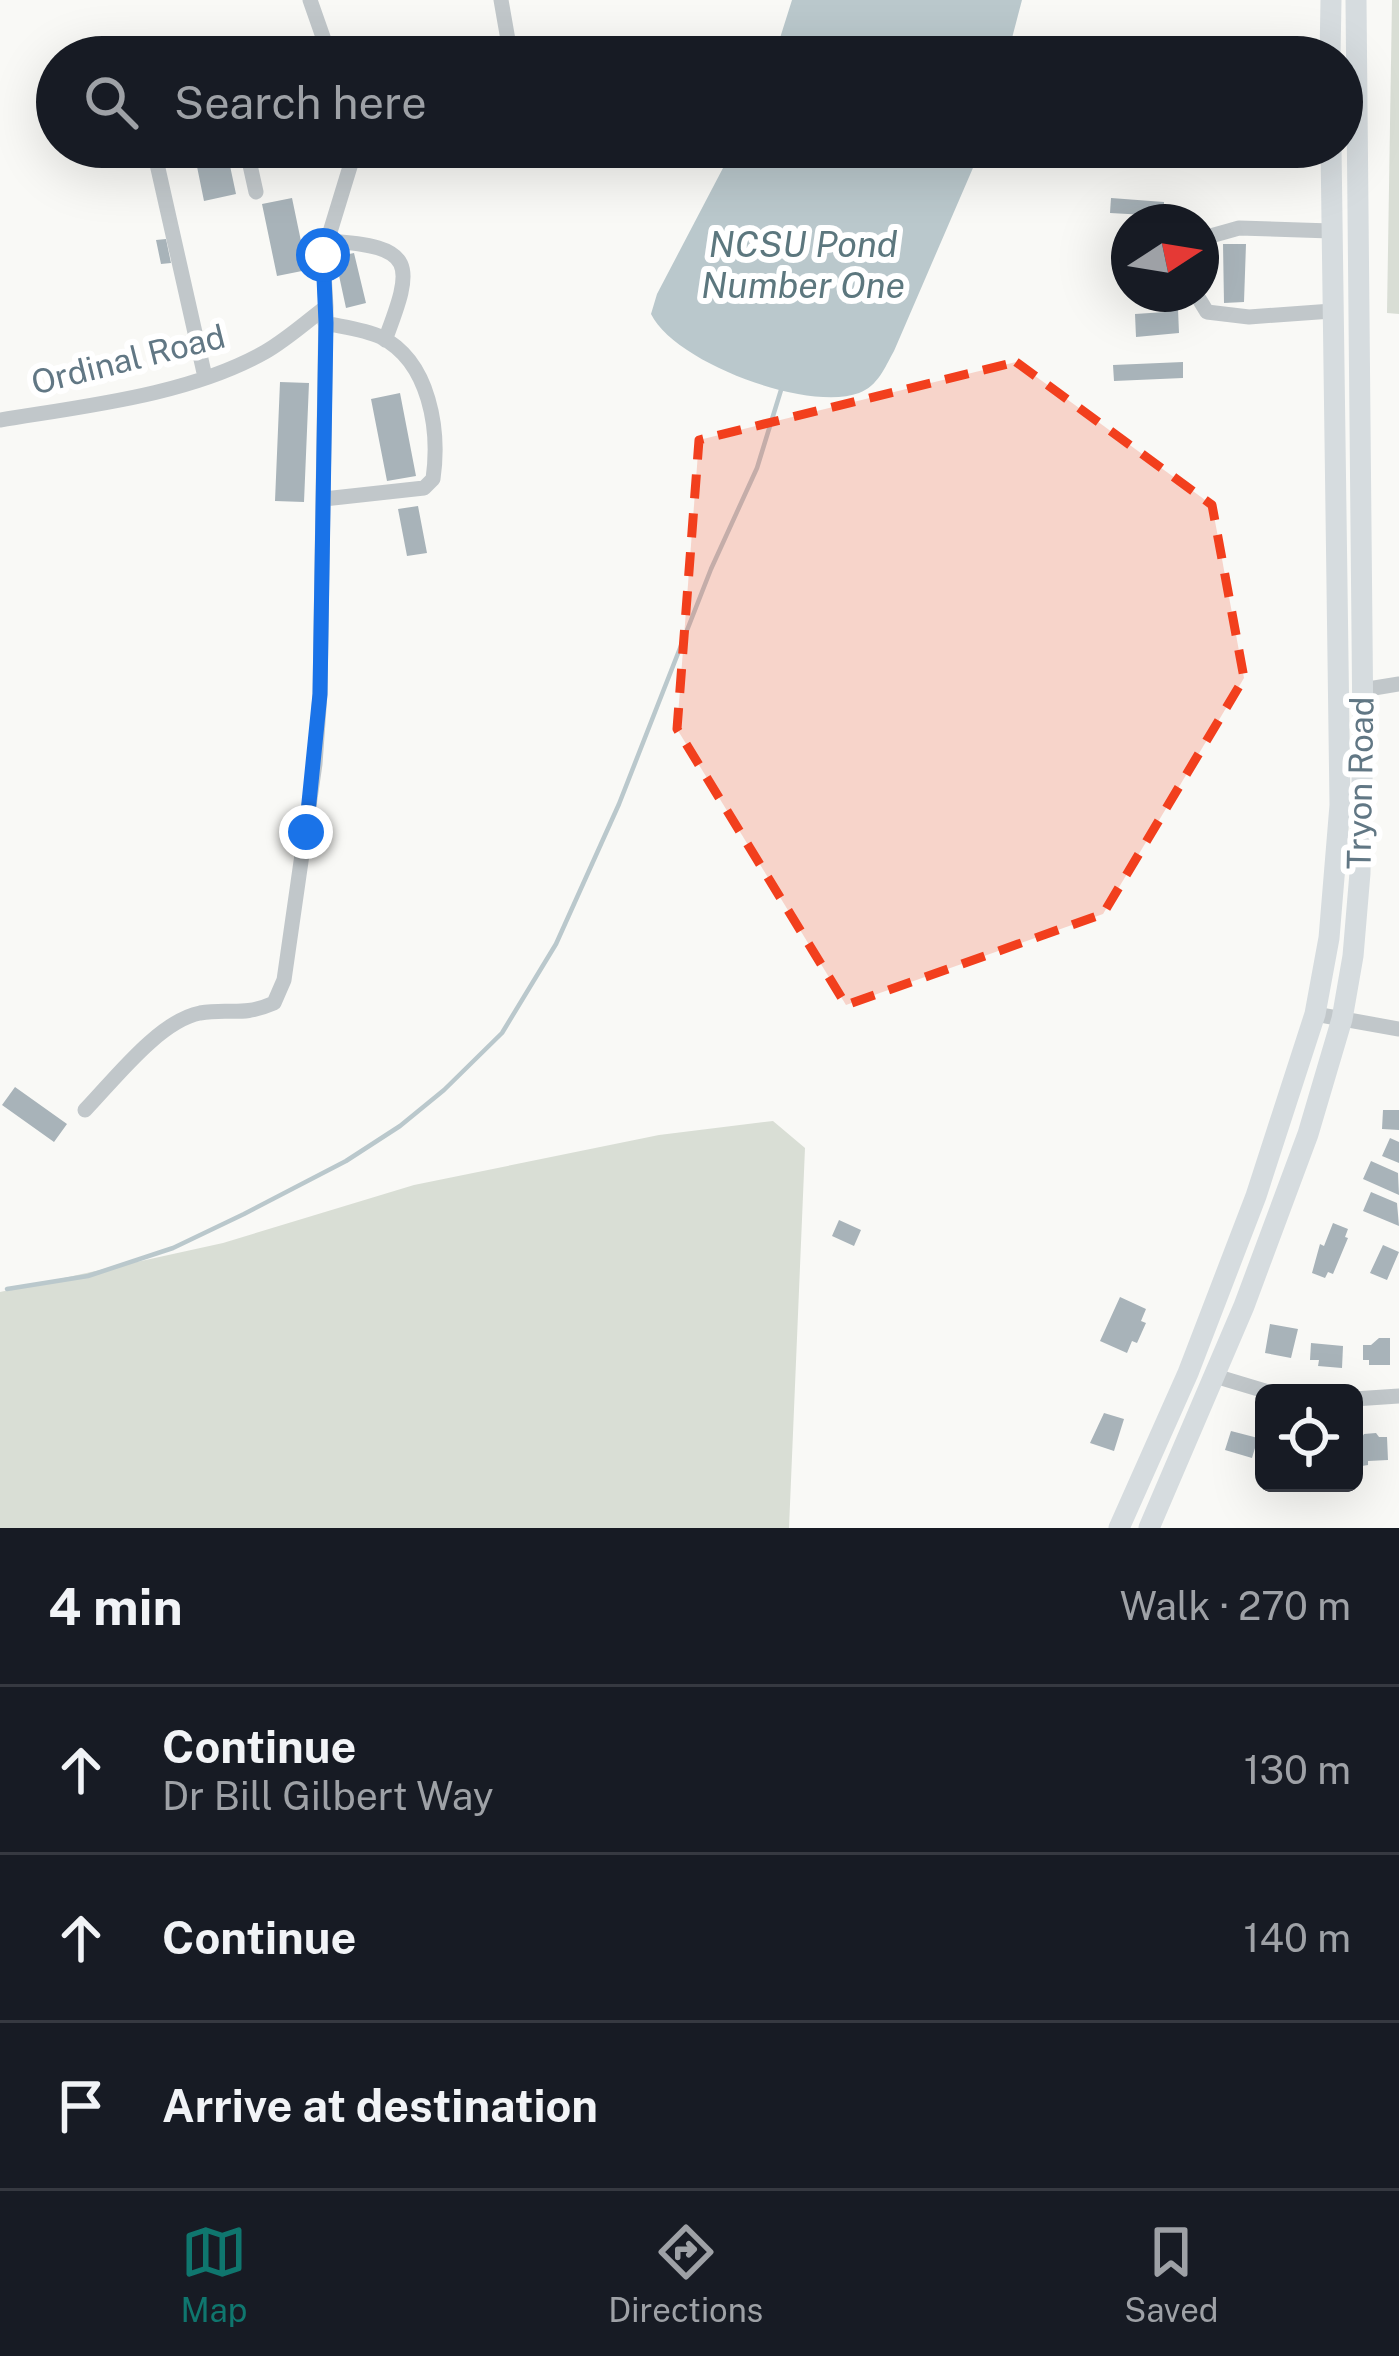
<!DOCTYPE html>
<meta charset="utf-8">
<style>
:root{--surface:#171b24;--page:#20242c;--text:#f1f3f6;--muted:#9ea1a6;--line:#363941;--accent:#0f766e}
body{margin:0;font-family:"Public Sans",sans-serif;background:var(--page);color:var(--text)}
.controls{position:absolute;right:36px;bottom:36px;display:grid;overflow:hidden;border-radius:18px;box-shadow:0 12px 48px #0002}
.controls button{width:108px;height:108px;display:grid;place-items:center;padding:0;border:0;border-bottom:3px solid var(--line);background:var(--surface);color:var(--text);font:60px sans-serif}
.compass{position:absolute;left:1111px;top:204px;width:108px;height:108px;border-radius:50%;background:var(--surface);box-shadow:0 12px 48px #0002;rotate:78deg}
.stop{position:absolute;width:36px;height:36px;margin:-27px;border:9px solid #1a73e8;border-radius:50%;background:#fff}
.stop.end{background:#1a73e8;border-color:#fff;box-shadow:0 3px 12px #0008}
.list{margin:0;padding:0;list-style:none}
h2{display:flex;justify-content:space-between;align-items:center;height:156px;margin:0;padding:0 48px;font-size:51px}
h2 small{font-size:39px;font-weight:400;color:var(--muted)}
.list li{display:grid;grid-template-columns:78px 1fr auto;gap:36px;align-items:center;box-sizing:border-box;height:168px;padding:0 48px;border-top:3px solid var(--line)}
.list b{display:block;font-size:45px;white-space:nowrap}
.list p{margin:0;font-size:39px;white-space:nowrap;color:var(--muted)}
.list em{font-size:39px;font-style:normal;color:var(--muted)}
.icon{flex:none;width:66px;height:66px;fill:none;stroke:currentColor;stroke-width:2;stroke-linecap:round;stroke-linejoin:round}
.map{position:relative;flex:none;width:1399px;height:1528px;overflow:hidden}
.search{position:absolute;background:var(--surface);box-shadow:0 12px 48px #0002;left:36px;right:36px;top:36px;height:132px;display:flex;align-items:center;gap:30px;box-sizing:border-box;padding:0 42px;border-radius:66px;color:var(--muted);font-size:45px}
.sheet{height:660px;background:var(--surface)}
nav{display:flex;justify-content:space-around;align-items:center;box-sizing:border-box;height:168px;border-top:3px solid var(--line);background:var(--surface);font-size:33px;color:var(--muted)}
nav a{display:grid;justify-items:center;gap:6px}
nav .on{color:var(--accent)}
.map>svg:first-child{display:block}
.green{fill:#d9ded5}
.water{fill:#bac8cc}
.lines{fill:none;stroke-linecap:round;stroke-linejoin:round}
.stream{stroke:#bac8cc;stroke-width:4.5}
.building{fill:#a8b3b9}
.minor{stroke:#c1c7ca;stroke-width:15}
.major{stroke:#d6dcdf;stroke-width:21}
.route{stroke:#1a73e8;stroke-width:15}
.marked{fill:#f23f1d;fill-opacity:0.2;stroke:#f23f1d;stroke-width:9;stroke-dasharray:24 15;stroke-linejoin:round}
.labels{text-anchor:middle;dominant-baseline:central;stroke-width:12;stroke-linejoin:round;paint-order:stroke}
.street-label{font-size:33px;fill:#617784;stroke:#fff}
.water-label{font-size:36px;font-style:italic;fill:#5c777e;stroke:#fff}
</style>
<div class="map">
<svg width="1399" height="1528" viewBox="0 0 1399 1528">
<rect width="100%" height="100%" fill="#f9f9f6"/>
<path class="green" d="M1392,0H1399V314L1387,313Z
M773,1121L805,1148L789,1528H0V1292L223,1243L414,1185L659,1135Z"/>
<path class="water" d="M792,0H1022L1007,57H774Z
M734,147H982L894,351C885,367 878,386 859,393C808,412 675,363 651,314L657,294Z"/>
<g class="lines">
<path class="stream" d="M7,1289L88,1276L173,1248L244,1214L346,1161L400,1126L444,1090L502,1033L556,944L619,804L711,569L757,468L781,390"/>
</g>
<path class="building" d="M193,147H226L236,194L204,201Z
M292,198L307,270L277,276L262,204Z
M1111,198L1164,202V216L1110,213Z
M166,239L171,263L161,264L156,240Z
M1223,244H1246L1244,302L1224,303Z
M354,253L366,303L346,308L338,271L333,272L330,258Z
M1165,309H1178L1179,333L1136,337L1135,314L1165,312Z
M1183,362V378L1114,381L1113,365Z
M280,382L309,383L304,502L275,501Z
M400,393L416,476L387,481L371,399Z
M418,506L427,553L407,556L398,509Z
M15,1087L67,1124L54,1142L2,1105Z
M1383,1110H1399V1130L1382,1129Z
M1390,1138L1399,1142V1163L1382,1156Z
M1371,1161L1398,1173L1399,1195L1363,1179Z
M1371,1192L1397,1203L1399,1226L1363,1211Z
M839,1220L861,1230L854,1246L832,1236Z
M1333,1223L1348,1229L1345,1237L1348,1238L1333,1274L1328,1272L1325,1278L1312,1273L1320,1244L1324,1246Z
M1383,1245L1399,1252L1387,1280L1370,1273Z
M1120,1297L1146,1309L1141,1321L1146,1323L1137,1343L1132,1341L1127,1353L1100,1341Z
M1270,1324L1298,1329L1291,1358L1265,1353Z
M1379,1338H1390V1365H1369V1360H1363V1345H1371Z
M1311,1343L1343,1346L1342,1368L1318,1366L1319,1360H1310Z
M1104,1413L1124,1419L1114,1451L1090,1443Z
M1231,1431L1258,1438L1252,1458L1225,1450Z
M1376,1433L1379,1437H1387L1388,1460L1368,1461V1465L1362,1466L1361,1439L1364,1434Z"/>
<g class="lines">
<path class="minor" d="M310,0L330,57
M501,0L511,57
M293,57L324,46
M163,147L157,164L205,377
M246,147L256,192
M327,241C417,246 414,264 385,340
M1201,247L1207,237L1239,228L1331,231
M1196,294L1207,312L1249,317L1332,311
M0,420C85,406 189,395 265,352C286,340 306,322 326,307
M324,499L424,488L433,479C440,430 430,362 381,337C364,329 343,327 325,323
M1362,690L1399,684
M1315,1014L1399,1029
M85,1110C114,1080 159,1021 200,1013C230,1008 242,1017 274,1003L284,980L315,764L320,694L326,307L323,255L356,147
M1215,1376L1272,1393
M1354,1399L1399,1396"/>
<path class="major" d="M1330,57L1331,0
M1119,1528L1188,1373L1256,1196L1315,1014L1329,938L1340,805L1331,147
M1149,1528L1244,1306L1308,1134L1342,1019L1353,956L1360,873L1363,738L1356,0"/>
</g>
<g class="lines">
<path class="route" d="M306,832L320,694L326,323L323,255"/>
</g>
<path class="marked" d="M1016,362L1212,505L1244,678L1103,914L846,1005L677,729L699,440Z"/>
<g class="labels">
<g class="street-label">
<text transform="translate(128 359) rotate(-14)">Ordinal Road</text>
<text transform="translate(1360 783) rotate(-89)">Tryon Road</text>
</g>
<g class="water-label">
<text x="803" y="244">NCSU Pond<tspan x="803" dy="41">Number One</tspan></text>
</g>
</g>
</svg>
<div class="controls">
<button><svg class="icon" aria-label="locate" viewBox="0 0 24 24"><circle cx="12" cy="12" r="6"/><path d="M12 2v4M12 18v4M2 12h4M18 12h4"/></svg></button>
</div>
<svg class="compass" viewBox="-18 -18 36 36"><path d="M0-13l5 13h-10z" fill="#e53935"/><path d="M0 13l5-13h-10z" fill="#9ea1a6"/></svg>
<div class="stop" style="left:323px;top:255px"></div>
<div class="stop end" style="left:306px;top:832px"></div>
<div class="search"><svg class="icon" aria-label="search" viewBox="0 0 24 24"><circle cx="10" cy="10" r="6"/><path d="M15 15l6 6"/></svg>Search here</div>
</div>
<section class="sheet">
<h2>4 min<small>Walk · 270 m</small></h2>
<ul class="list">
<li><svg class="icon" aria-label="ahead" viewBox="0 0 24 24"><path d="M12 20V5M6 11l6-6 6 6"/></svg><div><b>Continue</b><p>Dr Bill Gilbert Way</p></div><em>130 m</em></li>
<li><svg class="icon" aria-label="ahead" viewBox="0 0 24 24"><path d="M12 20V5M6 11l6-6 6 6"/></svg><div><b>Continue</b></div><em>140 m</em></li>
<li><svg class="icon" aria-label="arrive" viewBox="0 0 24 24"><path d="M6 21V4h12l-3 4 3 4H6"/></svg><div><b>Arrive at destination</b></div></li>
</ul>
</section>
<nav>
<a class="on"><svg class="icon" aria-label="map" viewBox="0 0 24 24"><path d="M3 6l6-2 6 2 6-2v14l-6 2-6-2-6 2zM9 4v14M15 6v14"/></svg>Map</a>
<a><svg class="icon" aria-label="directions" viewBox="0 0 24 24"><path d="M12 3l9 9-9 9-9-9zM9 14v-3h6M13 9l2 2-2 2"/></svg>Directions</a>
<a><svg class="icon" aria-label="saved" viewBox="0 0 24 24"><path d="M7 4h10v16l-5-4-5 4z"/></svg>Saved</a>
</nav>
